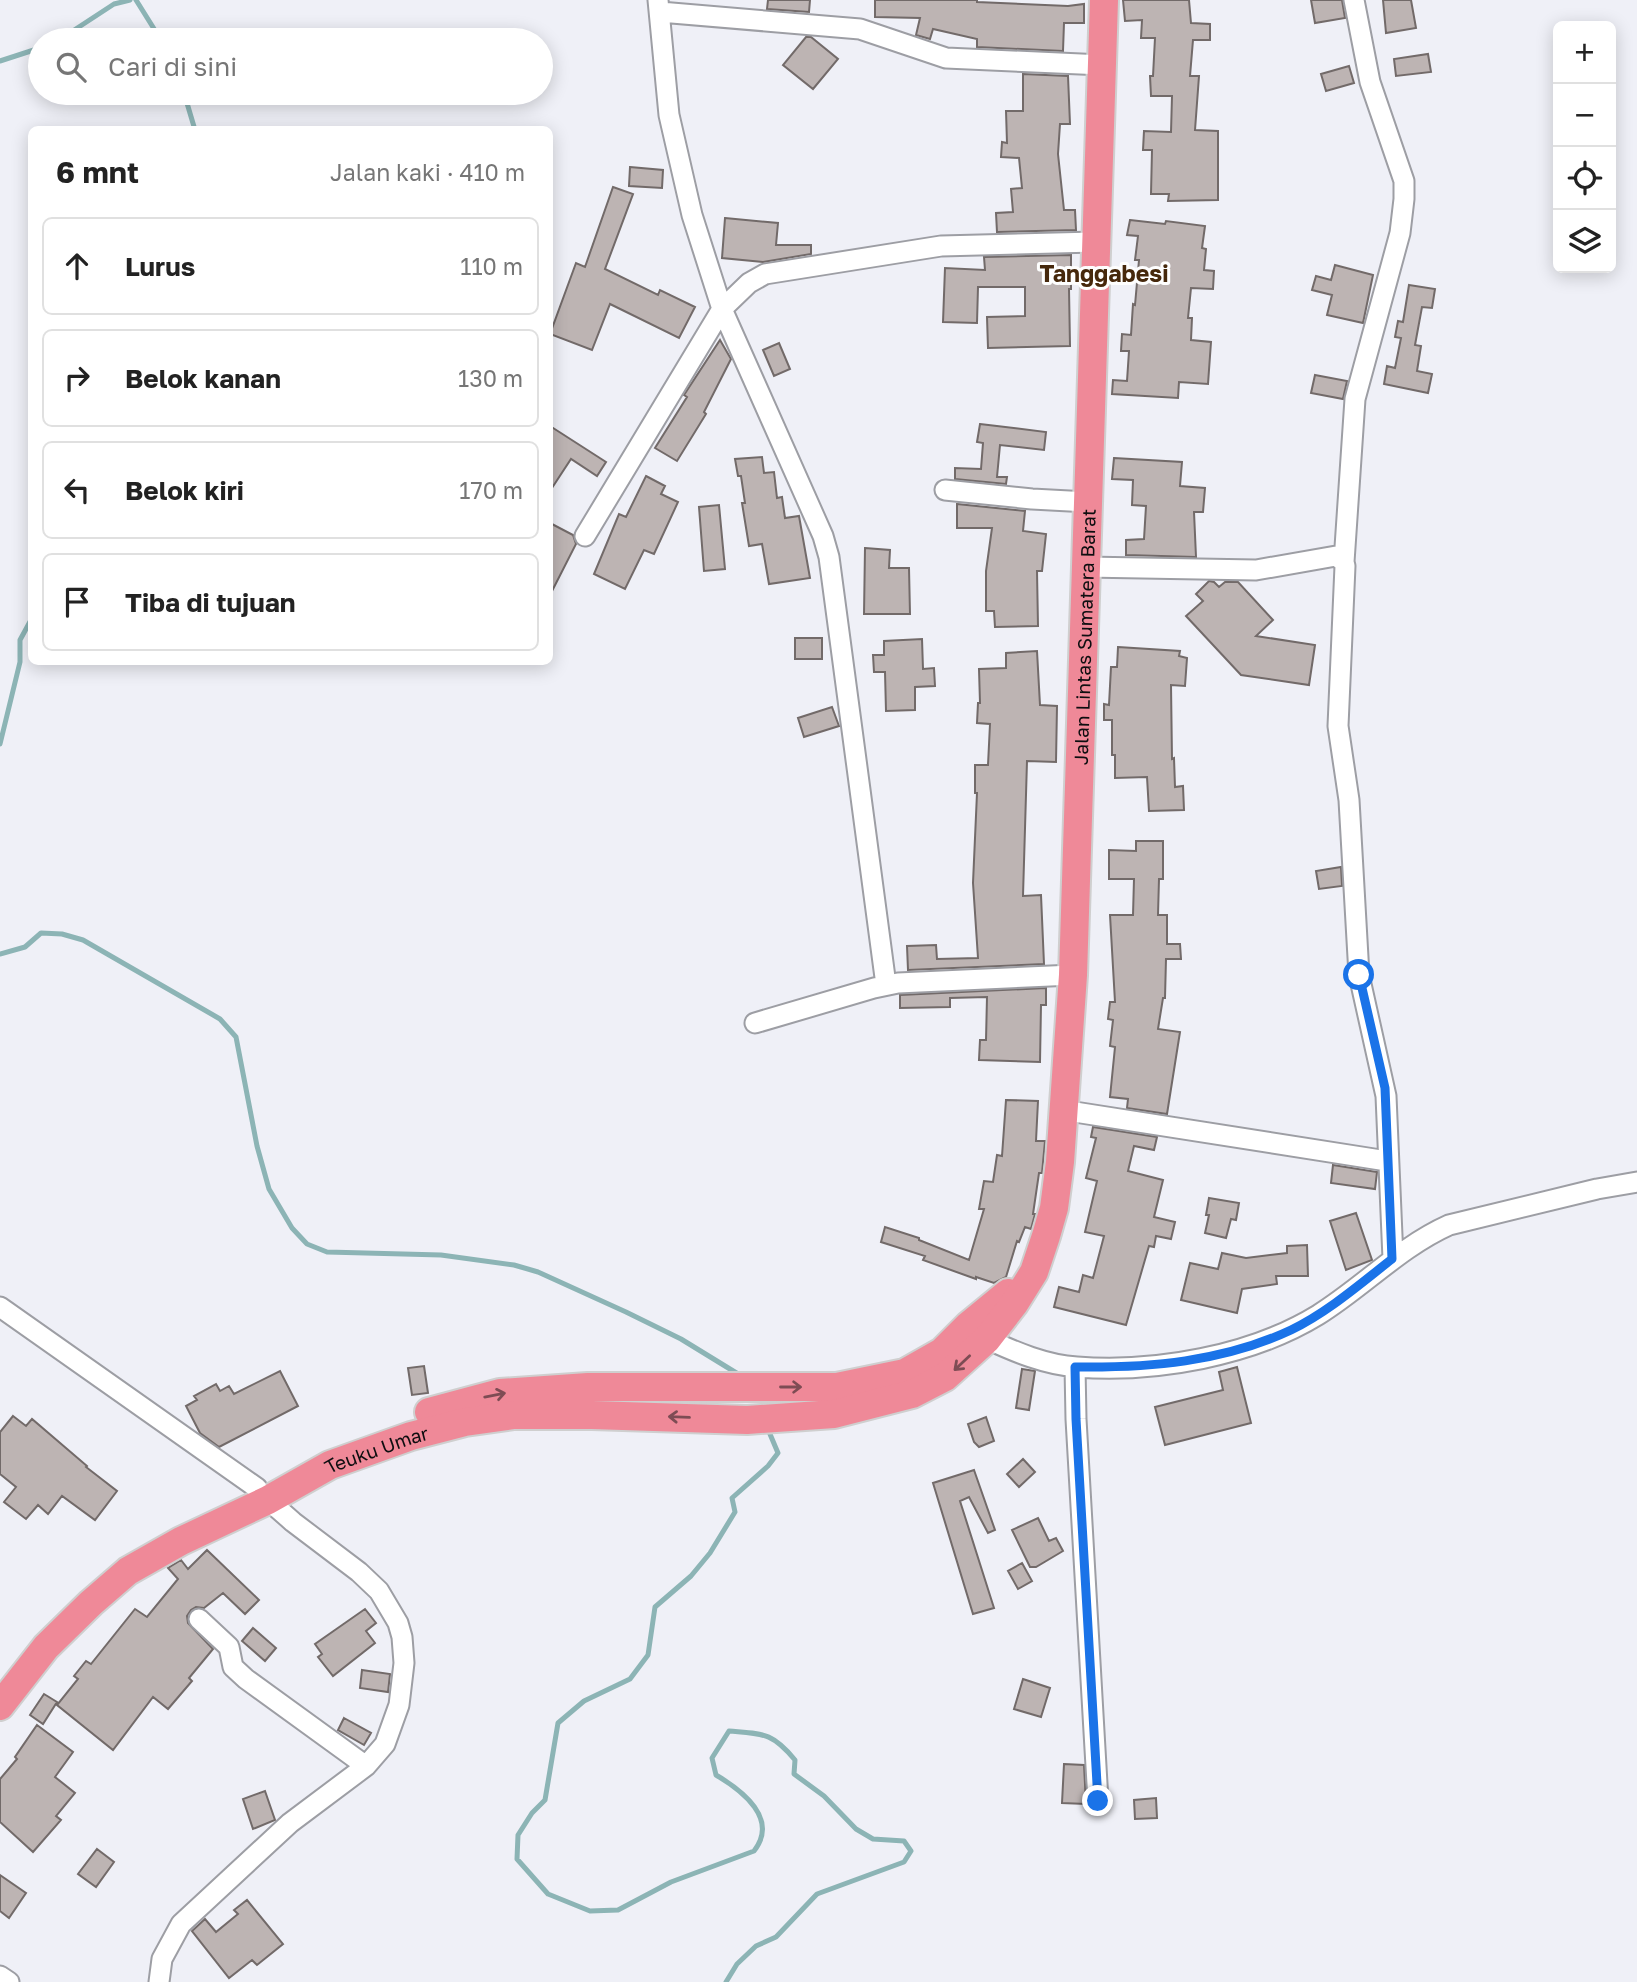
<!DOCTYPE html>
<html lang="id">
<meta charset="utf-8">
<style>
:root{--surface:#fff;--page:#f6f6f6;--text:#222;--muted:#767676;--line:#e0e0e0}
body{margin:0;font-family:"Golos Text",sans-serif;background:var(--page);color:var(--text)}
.controls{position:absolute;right:21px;top:21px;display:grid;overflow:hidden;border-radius:10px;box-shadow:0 4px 18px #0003}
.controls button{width:63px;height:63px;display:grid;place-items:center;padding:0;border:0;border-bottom:2px solid var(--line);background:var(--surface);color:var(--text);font:35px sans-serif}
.stop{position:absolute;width:21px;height:21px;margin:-16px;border:5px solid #1a73e8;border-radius:50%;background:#fff}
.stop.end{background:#1a73e8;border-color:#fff;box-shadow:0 2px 7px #0008}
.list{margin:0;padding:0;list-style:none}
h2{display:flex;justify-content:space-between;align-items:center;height:91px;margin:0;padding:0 28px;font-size:30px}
h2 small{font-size:23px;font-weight:400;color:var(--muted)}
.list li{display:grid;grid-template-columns:46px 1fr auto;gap:21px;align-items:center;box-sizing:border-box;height:98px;margin:0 14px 14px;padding:0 14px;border:2px solid var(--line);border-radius:10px}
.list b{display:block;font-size:26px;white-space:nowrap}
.list em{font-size:23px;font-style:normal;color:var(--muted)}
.icon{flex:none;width:38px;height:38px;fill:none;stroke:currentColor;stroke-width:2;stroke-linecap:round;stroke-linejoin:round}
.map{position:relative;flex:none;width:1637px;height:1982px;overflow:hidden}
.search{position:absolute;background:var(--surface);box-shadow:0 4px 18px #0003;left:28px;top:28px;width:525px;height:77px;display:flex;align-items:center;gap:18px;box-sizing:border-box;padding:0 24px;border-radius:38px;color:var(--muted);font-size:26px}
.panel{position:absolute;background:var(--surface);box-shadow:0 4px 18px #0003;left:28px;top:126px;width:525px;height:539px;border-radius:10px}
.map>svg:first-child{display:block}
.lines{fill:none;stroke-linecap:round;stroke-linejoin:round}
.stream{stroke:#8cb4b5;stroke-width:5}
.building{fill:#bdb4b3;stroke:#726a69;stroke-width:2}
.minor-casing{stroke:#9d9ea4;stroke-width:23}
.highway-casing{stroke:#cfcfcf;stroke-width:32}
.minor{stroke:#fff;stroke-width:19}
.highway{stroke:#ef8998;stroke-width:28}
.oneway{stroke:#7e4c54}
.route{stroke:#1a73e8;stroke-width:9}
.labels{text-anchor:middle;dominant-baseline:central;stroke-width:6;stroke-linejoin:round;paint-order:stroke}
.street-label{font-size:19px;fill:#0e0e10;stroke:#fefefe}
.quarter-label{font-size:23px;font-weight:bold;fill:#46280c;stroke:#fefefe}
</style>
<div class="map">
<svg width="1637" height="1982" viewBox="0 0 1637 1982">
<rect width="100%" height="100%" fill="#eff0f7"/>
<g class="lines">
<path class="stream" d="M136,0L161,40
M59,40L114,4L130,0
M0,61L40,48
M184,93L195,130
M0,744L20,662V640L32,618
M0,954L25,947L41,933L62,934L83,940L220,1019L236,1037L257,1146L269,1189L292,1228L307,1244L327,1252L441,1255L514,1265L538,1272L626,1312L681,1339L743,1377
M726,1982L737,1964L756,1946L776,1937L817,1894L904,1862L911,1851L904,1841L873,1839L856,1829L824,1796L794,1774L795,1760C772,1732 763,1734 729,1731L712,1758L716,1775C743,1791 779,1819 754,1851L671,1882L618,1910L590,1911L548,1894L517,1859L518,1835L532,1813L545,1800L558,1723L584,1701L630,1679L648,1655L655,1607L691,1576L710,1553L735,1512L732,1498L768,1466L778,1453L767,1427"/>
</g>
<path class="building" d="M768,0H810L809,12L767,9Z
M875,0H977V2L1068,6L1084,4V23H1064L1063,51L977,47V39L933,29L930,39L916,35L920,18L875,17Z
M1123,0H1189L1191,23L1210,24V40H1193L1190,76H1199L1195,130L1218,131V200L1168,201L1169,194H1151L1152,150H1143L1144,131L1171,132L1172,96H1151L1150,76H1153L1155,38H1141L1142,20L1125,21Z
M1311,0H1342L1345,18L1315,23Z
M1383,0H1411L1416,28L1386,33Z
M806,37H811L838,59L813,89L783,65Z
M1428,54L1431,72L1396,76L1394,59Z
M1349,66L1354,83L1326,91L1321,74Z
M1023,74L1068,76L1070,124H1060L1058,154L1064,210H1075L1076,230L997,232L996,213L1013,212L1011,189L1022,188L1019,158L1001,157L1002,142L1007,143L1006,111H1023Z
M630,167L663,170L662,188L629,186Z
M613,187L633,194L605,269L658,295L660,290L695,307L679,338L610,304L592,350L550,334L576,263L585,267Z
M725,218L778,223L776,245H811V254L763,262L722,258Z
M1130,220L1165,224L1166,221L1205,226L1202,248L1206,249L1204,270L1214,271L1213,289L1191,288L1188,318H1192L1191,340L1211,342L1208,384L1179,382L1178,398L1112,394L1113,380L1127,381L1129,351H1121L1122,334L1131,335L1133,304L1135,305L1139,260H1135L1138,236L1127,235Z
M1071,255V289H1069L1070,346L988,348L987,317L1025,316V287H978L977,323L943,322L945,268L985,270L984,257Z
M1335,265L1373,275L1363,323L1327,315L1332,295L1312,290L1316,276L1331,280Z
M1409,285L1435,289L1432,308L1422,307L1415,345L1421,346L1417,371L1432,374L1428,393L1384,384L1387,366L1395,368L1401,338L1395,337L1398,321L1403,322Z
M720,340L731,359L704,412L706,414L677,461L655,448L687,397L684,395Z
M779,343L790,369L774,376L763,350Z
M1315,375L1347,381L1343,399L1311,393Z
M980,424L1046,432L1044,450L1000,445L997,477H1007L1006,484L955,479V468L981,469L983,443L977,442Z
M550,426L606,462L597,476L571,459L550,491Z
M762,457L764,473L774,472L777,498L782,497L785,518L799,516L810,578L769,584L762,544L749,546L742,503H745L741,476H738L735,459Z
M1114,458L1182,462L1180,486L1205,488L1203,512H1194L1196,557L1126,555V540L1144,539L1146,506L1132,505L1133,480L1112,479Z
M646,476L665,486L661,494L678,502L654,554L644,550L625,589L594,574L619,514L626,517Z
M957,504L1025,511L1023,531L1046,534L1042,571H1037L1038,626L995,627L994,611H986V571L992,528H957Z
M719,505L725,569L704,571L699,507Z
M550,523L573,535L576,544L550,595Z
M865,548L890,550L889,568H909L910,614H864Z
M1209,581L1214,582L1219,587L1225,582H1238L1273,620L1256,636L1315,645L1309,685L1241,675L1186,616L1203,601L1196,594Z
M795,638H822V659H795Z
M922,639L923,669L934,668L935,686L915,687V710L886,711L885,672H874L873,655H884V641Z
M1118,647L1180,651L1179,656L1187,658L1185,686L1171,685L1172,759L1174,758L1175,787L1183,786L1184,810L1149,811L1147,777L1115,778V755H1112V720H1104V704L1109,705L1111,667H1117Z
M1037,651L1040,705L1057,706L1056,762L1027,761L1023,896L1041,895L1044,964L908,970L907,946L936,945L937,959L978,958L973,883L977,793H975V765H988L990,724L977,723L978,703H980L979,669L1006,668V653Z
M832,707L839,726L804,737L798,718Z
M1136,841H1163V879H1159L1158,915H1167V944H1180L1181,959H1166L1165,998H1163L1158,1029L1180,1032L1167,1114L1127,1108L1128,1099L1110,1097L1115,1047L1110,1046L1113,1020L1108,1019L1110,1002H1115L1110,915H1133L1134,879H1109V850L1136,851Z
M1341,867L1342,886L1319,889L1316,871Z
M1046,988V1005H1041L1040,1062L979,1060L980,1040H986L987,997L950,998V1007L900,1008V995Z
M1006,1100L1038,1101L1036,1141H1045L1042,1173H1039L1033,1214H1035L1031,1229L1025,1227L1019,1242L1017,1241L1006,1277L994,1283L976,1277V1279L923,1260L925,1256L881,1242L885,1227L919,1238V1240L969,1260L984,1209H979L984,1181L993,1182L997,1155L1002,1156Z
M1093,1127L1157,1137L1154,1150L1134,1146L1128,1171L1163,1180L1154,1217L1175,1222L1171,1239L1156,1236L1154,1247L1149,1246L1126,1325L1054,1307L1059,1287L1079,1292L1083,1275L1093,1278L1104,1236L1085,1232L1097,1181L1086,1178L1096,1138L1091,1137Z
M1333,1165L1377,1172L1375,1189L1331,1183Z
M1209,1198L1239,1203L1236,1220L1231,1219L1226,1238L1205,1233L1209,1215H1206Z
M1356,1213L1372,1260L1346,1270L1330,1221Z
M1307,1245L1308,1276H1276L1277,1284L1242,1289L1237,1313L1181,1300L1190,1263L1218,1269L1222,1253L1246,1258L1287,1253V1246Z
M424,1366L428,1393L412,1395L408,1368Z
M1237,1367L1251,1423L1165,1445L1155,1407L1223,1390L1219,1372Z
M1022,1369L1035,1371L1029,1410L1016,1408Z
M280,1371L298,1406L219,1447L200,1433L186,1406L197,1400L194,1396L216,1384L220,1391L229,1386L234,1394Z
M13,1416L26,1426L32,1419L87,1466L86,1467L117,1491L95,1520L62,1496L48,1514L38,1505L26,1519L4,1502L16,1487L0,1474V1432Z
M986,1417L994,1441L979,1447L974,1442L968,1424Z
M1023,1459L1035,1472L1019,1487L1007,1474Z
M974,1470L995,1530L988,1533L969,1497L960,1501L994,1608L973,1614L933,1483Z
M1038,1518L1049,1541L1056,1538L1063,1551L1036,1567H1030L1012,1530Z
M207,1550L259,1600L245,1614L223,1593L204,1608L196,1607L191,1610L187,1616L188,1623L213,1649L189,1678L192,1681L168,1709L153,1697L113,1750L57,1705L78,1679L74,1676L86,1661L91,1664L135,1609L147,1617L178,1579L168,1568L181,1560L188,1569Z
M1022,1563L1032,1581L1018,1589L1008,1571Z
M365,1609L376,1623L366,1631L375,1643L333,1676L318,1657L322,1654L315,1644Z
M253,1628L276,1648L265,1661L242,1641Z
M362,1670L390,1674L388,1692L360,1688Z
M1023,1679L1050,1688L1041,1717L1014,1709Z
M44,1694L57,1702L43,1724L30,1715Z
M344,1718L371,1733L364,1745L338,1730Z
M37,1725L73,1752L55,1777L75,1793L56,1816L61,1820L33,1852L0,1822V1779L17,1759L15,1757Z
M1064,1764L1084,1765L1086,1804L1062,1803Z
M265,1791L275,1820L253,1829L243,1799Z
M1156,1798L1157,1818L1135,1819L1134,1800Z
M97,1849L114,1862L96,1887L78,1874Z
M0,1875L26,1893L9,1918L0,1911Z
M247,1900L283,1944L257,1965L252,1960L229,1978L192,1931L205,1919L216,1932L238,1914L234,1910Z"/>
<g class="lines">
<g class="minor-casing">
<path id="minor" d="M658,0L669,115L692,215L722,309L749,283L765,274L941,246L1095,242
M660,12L860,29L946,58L1103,65
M945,490L1032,499L1088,502
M585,536L722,309L823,536L829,557L886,985
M1344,562L1355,399L1400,233L1404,199V181L1370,82L1354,0
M1085,567L1256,570L1336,556L1344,562L1345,566L1338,726L1349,800L1359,975L1386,1096L1393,1259
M755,1023L874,988L898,983L1073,975
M1062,1110L1387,1161
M0,1307L257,1488
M987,1339C1015,1352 1046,1365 1077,1367C1155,1373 1251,1356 1318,1315C1363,1287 1400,1247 1449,1225L1597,1189L1637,1182
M1075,1367L1076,1419L1098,1801
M199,1619L229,1647L233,1667L246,1679L366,1766
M0,1976L9,1982
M159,1982L162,1959L181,1924L290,1823L366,1766L385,1744L399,1705L404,1663L402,1637L398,1623L379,1591L359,1572L293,1522L268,1500"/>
</g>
<g class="highway-casing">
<g id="highway">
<path d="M429,1412L500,1393L588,1387H837L905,1373L942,1352L969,1325L1008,1293"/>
<path id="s1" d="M0,1706L46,1647L91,1603L128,1571L181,1541L268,1500L330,1465L411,1436L465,1422L514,1415H592L747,1420L834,1414L912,1394L945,1377L987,1339L1014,1304L1034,1272L1046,1236L1054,1208L1060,1162L1073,975L1104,0"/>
</g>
</g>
<use href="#minor" class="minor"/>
<use href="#highway" class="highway"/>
</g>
<defs><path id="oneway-shaft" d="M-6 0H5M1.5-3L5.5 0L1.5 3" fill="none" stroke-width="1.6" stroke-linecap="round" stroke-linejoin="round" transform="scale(1.75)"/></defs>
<g class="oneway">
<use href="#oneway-shaft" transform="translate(962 1363) rotate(137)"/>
<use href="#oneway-shaft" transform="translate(791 1387)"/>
<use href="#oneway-shaft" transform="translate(495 1395) rotate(-11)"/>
<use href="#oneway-shaft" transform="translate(679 1417) rotate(-178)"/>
</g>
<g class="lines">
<path class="route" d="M1098,1801L1076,1419L1075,1367C1149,1368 1223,1362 1291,1330C1328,1312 1360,1284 1392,1259L1385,1088L1359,975"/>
</g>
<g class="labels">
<g class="street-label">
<text stroke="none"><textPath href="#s1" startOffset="1822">Jalan Lintas Sumatera Barat</textPath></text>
<text stroke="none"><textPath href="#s1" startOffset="464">Teuku Umar</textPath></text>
</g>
<g class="quarter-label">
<text x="1104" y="273">Tanggabesi</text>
</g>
</g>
</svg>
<div class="controls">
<button>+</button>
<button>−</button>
<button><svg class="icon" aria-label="locate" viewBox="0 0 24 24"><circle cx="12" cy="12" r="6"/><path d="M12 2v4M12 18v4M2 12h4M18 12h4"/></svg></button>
<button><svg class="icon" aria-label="layers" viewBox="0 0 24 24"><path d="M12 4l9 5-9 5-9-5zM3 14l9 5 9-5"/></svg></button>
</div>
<div class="stop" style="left:1359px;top:975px"></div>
<div class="stop end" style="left:1098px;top:1801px"></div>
<div class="search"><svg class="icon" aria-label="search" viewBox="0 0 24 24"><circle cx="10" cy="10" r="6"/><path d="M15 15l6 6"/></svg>Cari di sini</div>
<section class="panel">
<h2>6 mnt<small>Jalan kaki · 410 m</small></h2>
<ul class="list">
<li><svg class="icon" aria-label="ahead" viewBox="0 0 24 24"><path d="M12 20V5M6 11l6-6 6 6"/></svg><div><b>Lurus</b></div><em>110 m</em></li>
<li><svg class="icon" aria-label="right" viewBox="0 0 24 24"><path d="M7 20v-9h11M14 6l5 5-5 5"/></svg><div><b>Belok kanan</b></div><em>130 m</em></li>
<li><svg class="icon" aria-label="left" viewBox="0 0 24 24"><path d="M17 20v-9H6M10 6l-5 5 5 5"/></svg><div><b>Belok kiri</b></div><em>170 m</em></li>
<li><svg class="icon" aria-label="arrive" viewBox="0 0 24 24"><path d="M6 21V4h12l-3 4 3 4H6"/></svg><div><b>Tiba di tujuan</b></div></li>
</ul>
</section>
</div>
